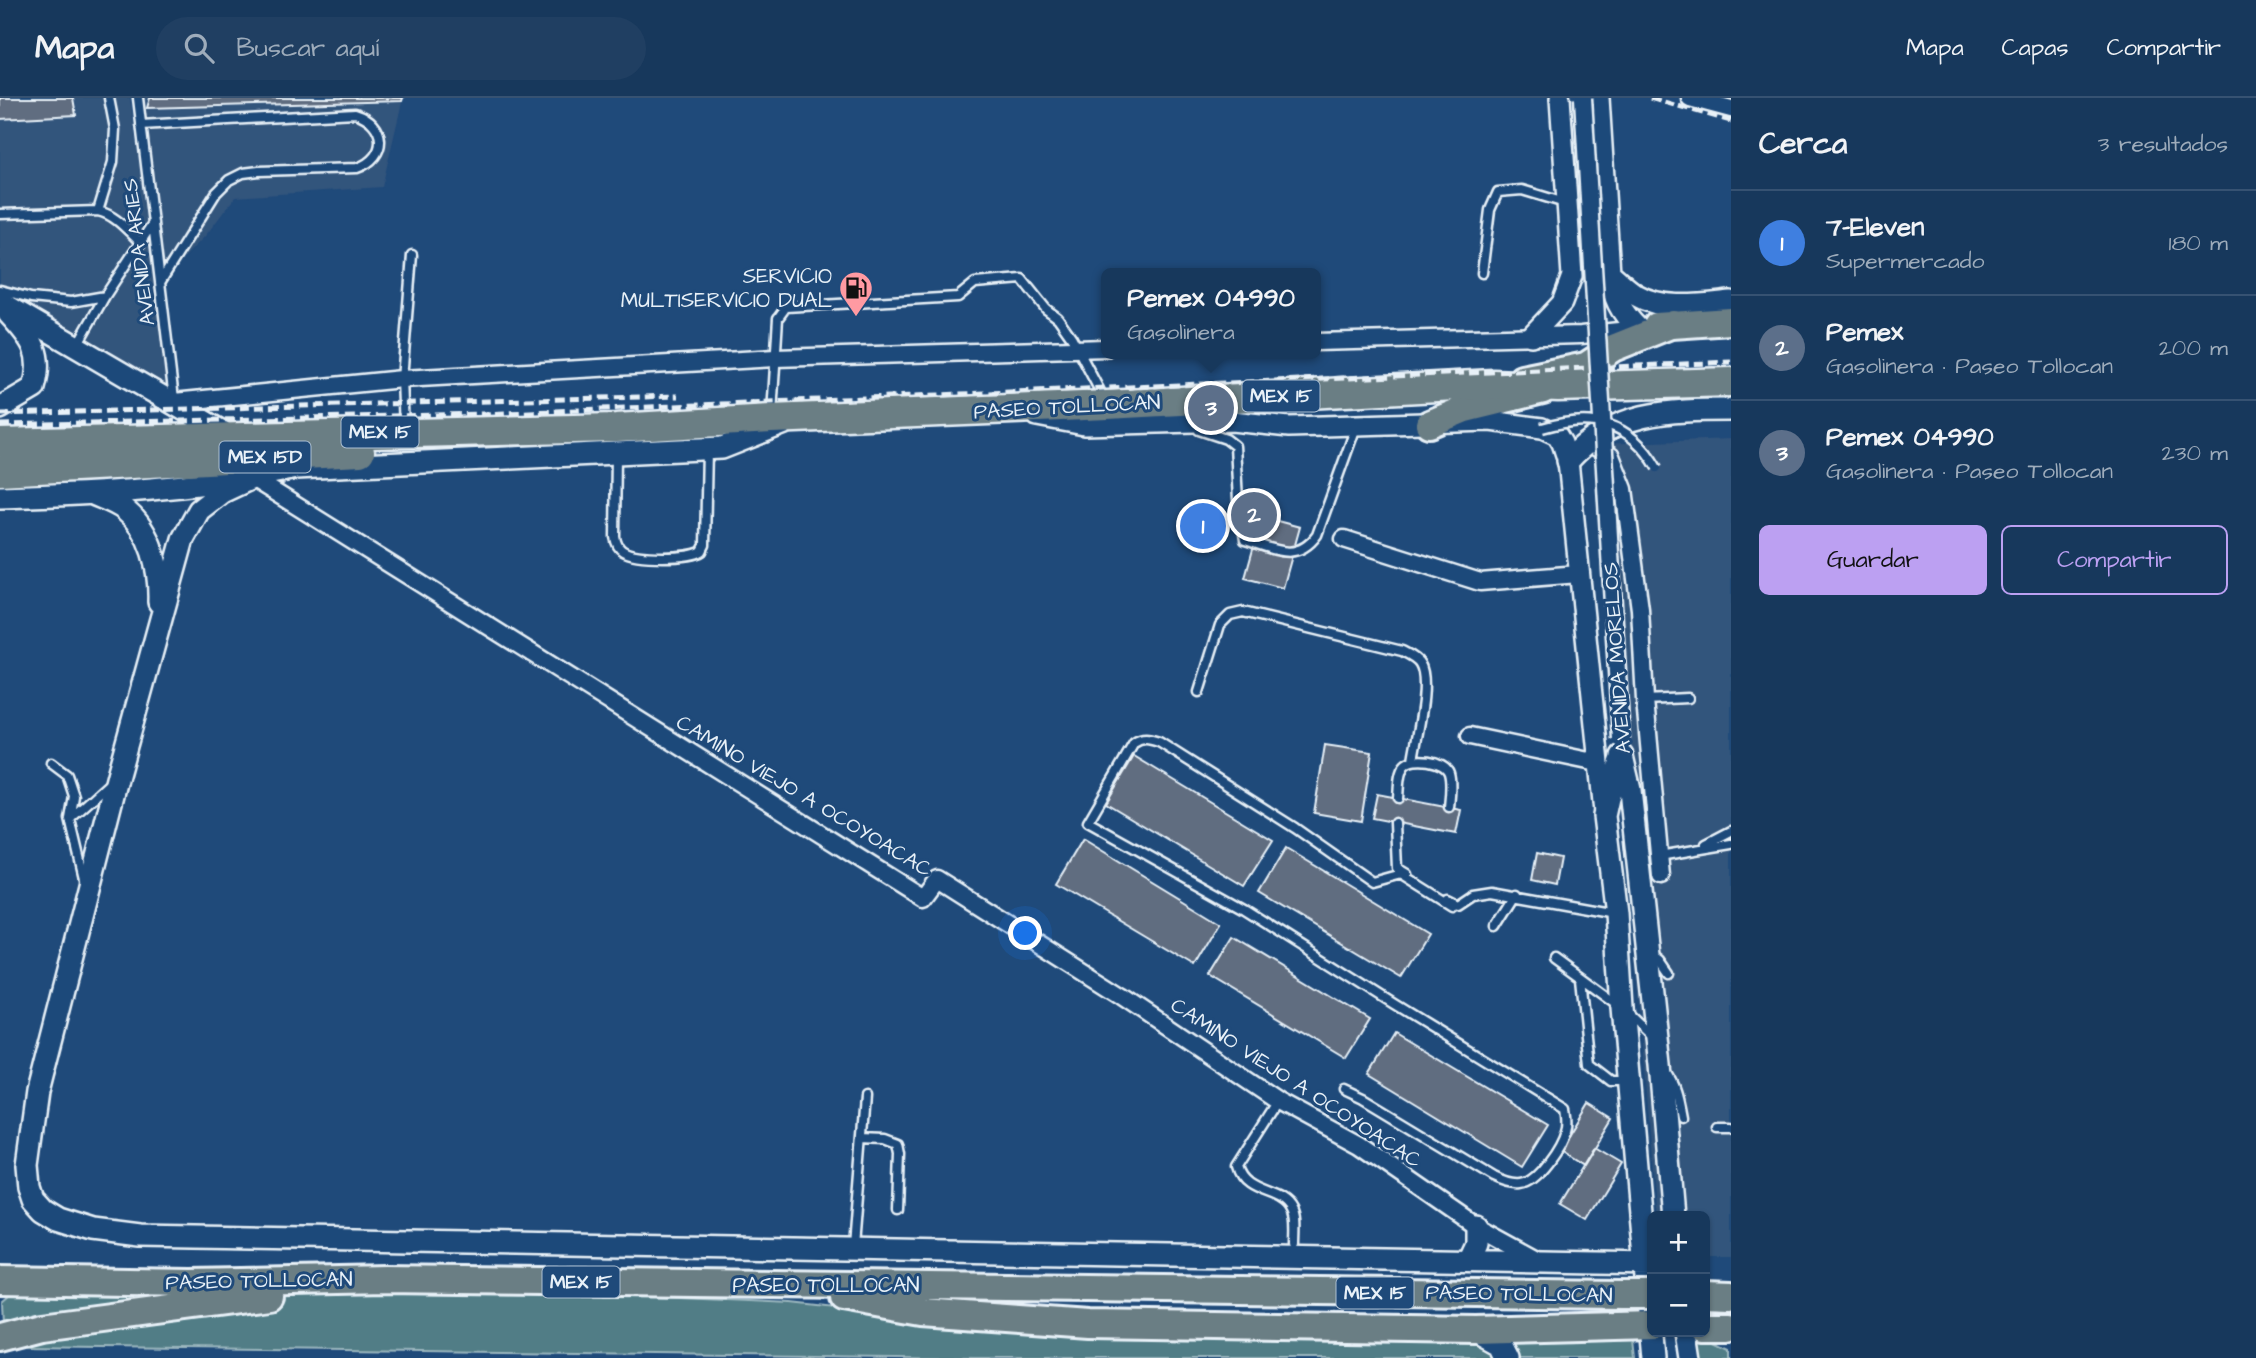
<!DOCTYPE html>
<html lang="es">
<meta charset="utf-8">
<style>
:root{--surface:#17385c;--page:#203f62;--text:#f1f3f6;--muted:#9eacbb;--line:#365272;--accent:#bca0f2}
body{margin:0;font-family:"Architects Daughter",sans-serif;background:var(--page);color:var(--text)}
.controls{position:absolute;right:21px;bottom:21px;display:grid;overflow:hidden;border-radius:10px;box-shadow:0 2px 5px #0004}
.controls button{width:63px;height:63px;display:grid;place-items:center;padding:0;border:0;border-bottom:2px solid var(--line);background:var(--surface);color:var(--text);font:35px sans-serif}
.you{position:absolute;left:1026px;top:836px;width:24px;height:24px;margin:-18px;border:5px solid #fff;border-radius:50%;background:#1a73e8;box-shadow:0 0 0 10px #1a73e833}
.badge{display:grid;place-items:center;width:46px;height:46px;border-radius:50%;background:var(--accent);color:#fff;font-size:23px;font-weight:700}
.pin{position:absolute;translate:-50% -50%;border:4px solid #fff;box-shadow:0 2px 7px #0006}
.popup{position:absolute;left:1101px;top:170px;width:220px;height:91px;box-sizing:border-box;display:grid;place-content:center;border-radius:10px;background:var(--surface);filter:drop-shadow(0 2px 5px #0005);font-size:23px;white-space:nowrap;color:var(--muted)}
.popup b{font-size:26px;color:var(--text)}
.popup::after{content:'';position:absolute;left:50%;top:100%;margin-left:-14px;border:14px solid transparent;border-top-color:var(--surface)}
.list{margin:0;padding:0;list-style:none}
h2{display:flex;justify-content:space-between;align-items:center;height:91px;margin:0;padding:0 28px;font-size:30px}
h2 small{font-size:23px;font-weight:400;color:var(--muted)}
.list li{display:grid;grid-template-columns:46px 1fr auto;gap:21px;align-items:center;box-sizing:border-box;height:105px;padding:0 28px;border-top:2px solid var(--line)}
.list b{display:block;font-size:26px;white-space:nowrap}
.list p{margin:0;font-size:23px;white-space:nowrap;color:var(--muted)}
.list em{font-size:23px;font-style:normal;color:var(--muted)}
.actions{display:flex;gap:14px;padding:21px 28px}
.actions a{flex:1;padding:16px 0;border:2px solid var(--accent);border-radius:10px;text-align:center;font-size:24px;color:var(--accent)}
.actions .main{background:var(--accent);color:#111}
.icon{flex:none;width:38px;height:38px;fill:none;stroke:currentColor;stroke-width:2;stroke-linecap:round;stroke-linejoin:round}
.map{position:relative;flex:none;width:1731px;height:1260px;overflow:hidden}
header{display:flex;align-items:center;gap:42px;box-sizing:border-box;height:98px;padding:0 35px;background:var(--surface);border-bottom:2px solid var(--line)}
header strong{font-size:33px}
nav{display:flex;gap:38px;margin-inline-start:auto;font-size:24px}
.search{width:490px;height:63px;background:var(--page);display:flex;align-items:center;gap:18px;box-sizing:border-box;padding:0 24px;border-radius:38px;color:var(--muted);font-size:26px}
main{display:flex}
aside{flex:1;background:var(--surface)}
.map>svg:first-child{display:block}
.built{fill:#33547c}
.park{fill:#517d86;stroke:#9cb7bf;stroke-width:2}
.building{fill:#616d80;stroke:#e8f1f8;stroke-width:2}
.lines{fill:none;stroke-linecap:round;stroke-linejoin:round}
.service-casing{stroke:#e8f1f8;stroke-width:13}
.minor-casing{stroke:#e8f1f8;stroke-width:21}
.tertiary-casing{stroke:#e8f1f8;stroke-width:24}
.secondary-casing{stroke:#e8f1f8;stroke-width:26}
.trunk-casing{stroke:#e8f1f8;stroke-width:32}
.motorway-casing{stroke:#e8f1f8;stroke-width:33}
.service{stroke:#1f4a7a;stroke-width:8}
.minor{stroke:#1f4a7a;stroke-width:16}
.tertiary{stroke:#1f4a7a;stroke-width:19}
.secondary{stroke:#1f4a7a;stroke-width:21}
.trunk{stroke:#6b7e84;stroke-width:26}
.motorway{stroke:#6b7e84;stroke-width:28}
.rail{stroke:#e8f1f8;stroke-width:5;stroke-dasharray:10 5;stroke-linecap:butt}
.service-bridge-casing{stroke:#e8f1f8;stroke-width:13;stroke-linecap:butt}
.minor-bridge-casing{stroke:#e8f1f8;stroke-width:21;stroke-linecap:butt}
.trunk-bridge-casing{stroke:#e8f1f8;stroke-width:32;stroke-linecap:butt}
.service-bridge{stroke:#1f4a7a;stroke-width:8}
.minor-bridge{stroke:#1f4a7a;stroke-width:16}
.trunk-bridge{stroke:#6b7e84;stroke-width:26}
.labels{text-anchor:middle;dominant-baseline:central;stroke-width:6;stroke-linejoin:round;paint-order:stroke}
.shield{fill:#1f4a7a;stroke:#acbfd2;stroke-width:2}
.shield-label{font-size:19px;font-weight:bold;fill:#e8f1f8}
.street-label{font-size:21px;fill:#e8f1f8;stroke:#1f4a7a}
.poi-label{font-size:21px;fill:#e8f1f8;stroke:#1f4a7a;text-anchor:end}
</style>
<header>
<strong>Mapa</strong>
<div class="search"><svg class="icon" aria-label="search" viewBox="0 0 24 24"><circle cx="10" cy="10" r="6"/><path d="M15 15l6 6"/></svg>Buscar aquí</div>
<nav><a>Mapa</a><a>Capas</a><a>Compartir</a></nav>
</header>
<main>
<div class="map">
<svg width="1731" height="1260" viewBox="0 0 1731 1260">
<rect width="100%" height="100%" fill="#1f4a7a"/>
<filter id="ink" filterUnits="userSpaceOnUse"><feTurbulence type="fractalNoise" baseFrequency=".0143" numOctaves="2"/><feDisplacementMap in="SourceGraphic" scale="14" xChannelSelector="R" yChannelSelector="G"/><feConvolveMatrix kernelMatrix="1 2 1 2 8 2 1 2 1" color-interpolation-filters="sRGB"/></filter>
<g filter="url(#ink)">
<path class="built" d="M0,0H130L174,304L0,192Z
M132,0H403L382,89L235,99L206,137L161,183Z
M1731,341V1159H1705V1118H1656L1622,700L1600,346Z"/>
<path class="park" d="M337,1185L792,1205L853,1212L1626,1236L1633,1242L1635,1260H975L22,1248L3,1226L2,1203L16,1191Z
M1698,1234L1731,1250V1260H1689Z"/>
<path class="building" d="M0,0H73L76,17L0,21Z
M150,0H403L402,3L147,10Z
M1262,419L1300,429L1283,490L1245,480Z
M1325,647L1372,654L1361,723L1314,715Z
M1134,658L1273,742L1244,788L1106,705Z
M1377,696L1461,712L1456,736L1372,720Z
M1083,741L1221,825L1195,869L1056,786Z
M1286,750L1428,836L1401,880L1259,795Z
M1537,755L1560,760L1555,787L1532,782Z
M1234,839L1370,921L1346,960L1210,878Z
M1394,935L1548,1027L1522,1069L1369,976Z
M1589,1005L1613,1020L1584,1068L1560,1053Z
M1594,1050L1621,1066L1587,1122L1560,1106Z"/>
<g class="lines">
<g class="service-casing">
<path id="service" d="M138,0L174,301
M141,27L355,15C387,25 389,59 357,70L259,73L243,75L229,82L216,95L161,183
M98,113L113,64L115,31L109,0
M0,116L98,113C116,117 128,133 141,145
M1482,175L1490,112L1498,94L1522,92L1565,105
M0,192L31,200L71,204L105,198
M77,247L105,198L153,125
M772,316L778,220L786,209L958,199L975,185L1022,181L1046,211L1058,220L1072,240L1104,301
M404,331L402,281L412,157
M1199,332L1226,341L1235,348L1238,402L1245,442C1272,450 1296,466 1317,437L1356,329
M616,356L615,439C616,445 618,450 623,453C636,461 690,461 702,453L705,447L707,351
M1199,594L1220,527L1230,517L1243,514L1402,553C1408,556 1417,560 1420,566C1431,584 1416,640 1413,662
M1645,602L1688,600
M51,665L67,677L74,698L70,721L85,784
M1398,700C1399,690 1398,674 1405,667C1413,658 1445,662 1449,675C1452,685 1450,699 1449,709
M70,721L111,684
M1395,725L1397,770L1407,776
M1706,746L1731,733
M1665,757L1731,746
M1448,801L1458,806L1473,796L1492,793L1614,815
M1497,828L1517,796
M1652,856L1660,862L1669,875
M1554,860L1622,910L1652,939
M1580,880L1589,966L1611,983H1626
M1666,974C1676,987 1678,1003 1681,1018
M1344,991L1363,1000L1494,1079C1502,1083 1512,1087 1521,1086C1538,1084 1561,1049 1565,1033C1568,1025 1566,1018 1565,1011L1394,906L1244,811L1088,724L1134,645C1143,639 1149,641 1159,644L1295,730L1372,784L1401,776L1452,808
M1278,1003L1236,1069C1244,1099 1281,1091 1291,1113C1296,1122 1294,1135 1294,1146
M1717,1029H1731
M862,1040L885,1041L898,1046L900,1056L898,1112
M853,1148L865,1000"/>
</g>
<g class="minor-casing">
<path id="minor" d="M1690,0L1731,11
M1316,244L1581,237L1638,231
M174,304L402,281L775,260L1106,250
M1597,350L1611,358L1624,391L1640,511L1645,602L1661,778
M252,380L923,800L937,781L1122,898L1278,1003L1359,1047L1476,1128L1538,1162
M1344,441L1480,484L1579,476
M1470,638L1598,665"/>
</g>
<g class="tertiary-casing">
<path id="tertiary" d="M1531,238L1562,205L1572,178L1560,0
M1037,318L1084,327L1232,323L1289,329L1490,323L1542,330L1557,337L1562,345L1568,363L1604,714"/>
</g>
<g class="secondary-casing">
<path id="secondary" d="M1598,0L1609,175C1615,201 1619,212 1638,231
M1609,175C1618,182 1626,191 1636,197C1663,213 1701,207 1731,204
M0,204L231,339
M0,310L34,290C44,255 32,241 9,216
M1568,363C1612,313 1669,312 1731,312
M252,380L222,394L199,412L183,441L118,677L37,994L27,1067L29,1089L33,1101L43,1112L58,1121L93,1132L140,1138L1652,1166
M95,397C104,401 117,405 125,412C152,434 160,471 159,504
M0,399C99,396 199,391 296,370L722,350L785,325
M1622,658L1630,692L1660,967L1673,1118
M1622,660L1608,700L1604,718L1616,815L1622,910L1653,1260
M1468,1162L1476,1145V1128
M1476,1232L1501,1246L1508,1260
M1686,1234L1690,1260"/>
</g>
<g class="trunk-casing">
<path id="trunk" d="M1657,228L1731,223
M1522,281L1586,268L1613,250L1673,226
M1429,326L1465,311L1543,292
M0,1182L192,1185L385,1181L1622,1197
M1705,1196L1731,1197
M844,1200L923,1214L1088,1226L1476,1232L1652,1227
M1705,1228H1731
M0,1239L42,1228L269,1198"/>
</g>
<g class="motorway-casing">
<path id="motorway" d="M0,345L616,330L771,321L1107,307L1493,286L1558,289L1731,284
M0,373L360,354"/>
</g>
<use href="#service" class="service"/>
<use href="#minor" class="minor"/>
<use href="#tertiary" class="tertiary"/>
<use href="#secondary" class="secondary"/>
<use href="#trunk" class="trunk"/>
<use href="#motorway" class="motorway"/>
<path class="rail" d="M1650,0L1731,23
M0,316L678,298
M0,327L482,316L1731,264"/>
<g class="service-bridge-casing">
<path id="service-bridge" d="M1542,330C1592,315 1630,323 1657,370"/>
</g>
<g class="minor-bridge-casing">
<path id="minor-bridge" d="M1583,0L1621,641"/>
</g>
<g class="trunk-bridge-casing">
<path id="trunk-bridge" d="M1622,1197H1652"/>
</g>
<use href="#service-bridge" class="service-bridge"/>
<use href="#minor-bridge" class="minor-bridge"/>
<use href="#trunk-bridge" class="trunk-bridge"/>
</g>
</g>
<defs>
<g id="fuel-pin" transform="scale(1.75)"><path d="M0 17L-7.5 6A9.5 9.5 0 1 1 7.5 6Z" fill="#ff9aa2" stroke="#1f4a7a"/><path d="M-5.5-6h7V0h2V4h1.3V-2.5L3-4.5l.8-.8L6-3V5H2.5V1h-1V6h-7ZM-4.2-4.7v3.2H.2V-4.7Z" fill="#111"/></g>
</defs>
<g fill-rule="evenodd">
<use href="#fuel-pin" x="856" y="190"/>
</g>
<g class="labels">
<g class="shield">
<rect x="1242.5" y="282.5" width="77" height="31" rx="5"/>
<rect x="341.5" y="318.5" width="77" height="31" rx="5"/>
<rect x="219.5" y="343.5" width="91" height="31" rx="5"/>
<rect x="542.5" y="1168.5" width="77" height="31" rx="5"/>
<rect x="1336.5" y="1179.5" width="77" height="31" rx="5"/>
</g>
<g class="shield-label">
<text x="1281" y="298">MEX 15</text>
<text x="380" y="334">MEX 15</text>
<text x="265" y="359">MEX 15D</text>
<text x="581" y="1184">MEX 15</text>
<text x="1375" y="1195">MEX 15</text>
</g>
<g class="street-label">
<text transform="translate(139 154) rotate(-97)">AVENIDA ARIES</text>
<text transform="translate(1067 309) rotate(-3)">PASEO TOLLOCAN</text>
<text transform="translate(1617 560) rotate(-94)">AVENIDA MORELOS</text>
<text transform="translate(804 698) rotate(31)">CAMINO VIEJO A OCOYOACAC</text>
<text transform="translate(1296 985) rotate(33)">CAMINO VIEJO A OCOYOACAC</text>
<text transform="translate(259 1183) rotate(-1)">PASEO TOLLOCAN</text>
<text x="826" y="1187">PASEO TOLLOCAN</text>
<text transform="translate(1519 1196) rotate(1)">PASEO TOLLOCAN</text>
</g>
<g class="poi-label">
<text x="832" y="178">SERVICIO<tspan x="832" dy="24">MULTISERVICIO DUAL</tspan></text>
</g>
</g>
</svg>
<div class="controls">
<button>+</button>
<button>−</button>
</div>
<div class="you"></div>
<div class="pin badge" style="left:1203px;top:428px;background:#3f7fe0">1</div>
<div class="pin badge" style="left:1254px;top:417px;background:#5c6f8a">2</div>
<div class="pin badge" style="left:1211px;top:310px;background:#5c6f8a">3</div>
<div class="popup"><b>Pemex 04990</b>Gasolinera</div>
</div>
<aside>
<h2>Cerca<small>3 resultados</small></h2>
<ul class="list">
<li><span class="badge" style="background:#3f7fe0">1</span><div><b>7-Eleven</b><p>Supermercado</p></div><em>180 m</em></li>
<li><span class="badge" style="background:#5c6f8a">2</span><div><b>Pemex</b><p>Gasolinera · Paseo Tollocan</p></div><em>200 m</em></li>
<li><span class="badge" style="background:#5c6f8a">3</span><div><b>Pemex 04990</b><p>Gasolinera · Paseo Tollocan</p></div><em>230 m</em></li>
</ul>
<div class="actions"><a class="main">Guardar</a><a>Compartir</a></div>
</aside>
</main>
